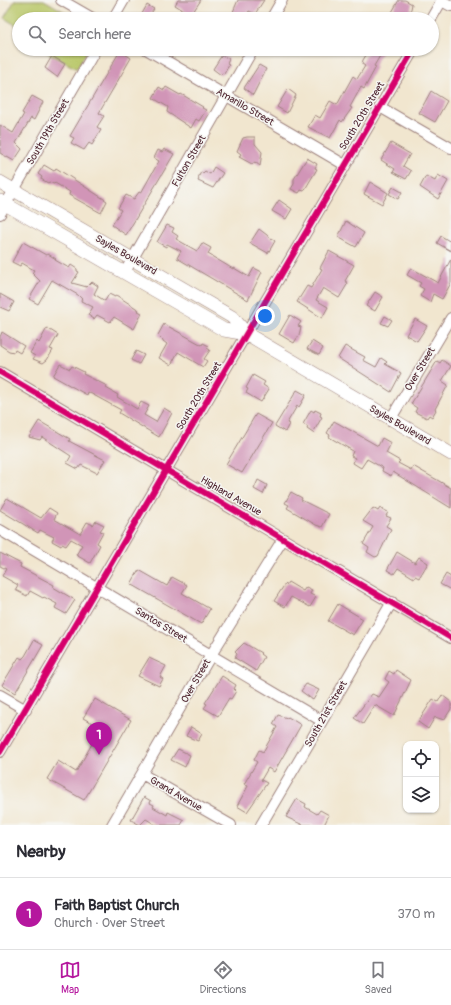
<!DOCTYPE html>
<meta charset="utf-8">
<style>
:root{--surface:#fff;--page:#f2f2f3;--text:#2b2b33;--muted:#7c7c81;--line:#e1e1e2;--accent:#b5179e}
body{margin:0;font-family:Pangolin,sans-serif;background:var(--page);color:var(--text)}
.controls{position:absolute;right:12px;bottom:12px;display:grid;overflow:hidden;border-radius:8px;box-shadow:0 1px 3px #0004}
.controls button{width:36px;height:36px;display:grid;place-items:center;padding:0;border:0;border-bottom:1px solid var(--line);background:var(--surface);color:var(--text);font:20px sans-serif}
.you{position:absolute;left:265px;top:316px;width:14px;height:14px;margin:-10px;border:3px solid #fff;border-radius:50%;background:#1a73e8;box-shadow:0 0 0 6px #1a73e833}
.badge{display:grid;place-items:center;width:26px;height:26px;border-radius:50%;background:var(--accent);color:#fff;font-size:13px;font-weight:700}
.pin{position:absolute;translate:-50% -33px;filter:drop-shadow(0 1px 2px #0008)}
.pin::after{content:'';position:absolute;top:21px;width:14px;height:12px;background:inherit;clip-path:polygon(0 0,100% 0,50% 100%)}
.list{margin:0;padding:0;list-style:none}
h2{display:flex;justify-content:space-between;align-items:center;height:52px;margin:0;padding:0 16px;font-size:17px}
h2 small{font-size:13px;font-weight:400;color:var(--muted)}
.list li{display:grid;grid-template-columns:26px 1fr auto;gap:12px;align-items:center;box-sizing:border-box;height:72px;padding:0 16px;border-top:1px solid var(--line)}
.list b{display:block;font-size:15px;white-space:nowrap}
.list p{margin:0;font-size:13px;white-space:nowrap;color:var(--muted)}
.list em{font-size:13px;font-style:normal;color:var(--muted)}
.icon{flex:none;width:22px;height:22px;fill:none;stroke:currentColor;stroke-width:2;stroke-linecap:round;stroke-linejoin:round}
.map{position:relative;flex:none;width:451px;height:825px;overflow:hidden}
.search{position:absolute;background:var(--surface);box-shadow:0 1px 3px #0004;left:12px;right:12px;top:12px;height:44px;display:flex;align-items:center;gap:10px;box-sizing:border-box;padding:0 14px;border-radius:22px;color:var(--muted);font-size:15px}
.sheet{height:124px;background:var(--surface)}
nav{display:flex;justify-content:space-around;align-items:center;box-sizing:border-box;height:56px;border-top:1px solid var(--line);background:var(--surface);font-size:11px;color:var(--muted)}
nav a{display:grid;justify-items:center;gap:2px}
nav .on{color:var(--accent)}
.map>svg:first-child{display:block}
.green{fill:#b9c769;stroke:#82734a}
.building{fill:#d195b7}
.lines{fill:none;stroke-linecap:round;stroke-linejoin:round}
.minor-casing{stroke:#9e827d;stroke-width:12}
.major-casing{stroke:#9e827d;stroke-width:14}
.minor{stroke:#fff;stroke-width:10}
.major{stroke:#fff;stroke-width:13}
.cycleway-casing{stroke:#f6f6f2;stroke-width:8}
.cycleway{stroke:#d6006c;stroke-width:6}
.labels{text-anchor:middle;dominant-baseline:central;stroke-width:3;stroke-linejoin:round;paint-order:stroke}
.street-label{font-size:10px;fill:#4a1f2b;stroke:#f6f6f2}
</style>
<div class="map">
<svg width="451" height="825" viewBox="0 0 451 825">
<rect width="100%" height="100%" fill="#f6f6f2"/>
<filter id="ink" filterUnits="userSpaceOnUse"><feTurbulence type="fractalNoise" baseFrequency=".025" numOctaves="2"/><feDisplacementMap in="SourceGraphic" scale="8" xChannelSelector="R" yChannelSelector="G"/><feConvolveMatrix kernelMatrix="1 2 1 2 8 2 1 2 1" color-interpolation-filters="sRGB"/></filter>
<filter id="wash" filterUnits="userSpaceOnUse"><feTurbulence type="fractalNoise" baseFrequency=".012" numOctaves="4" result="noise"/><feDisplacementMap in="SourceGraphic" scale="16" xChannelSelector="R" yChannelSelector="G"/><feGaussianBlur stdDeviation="0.9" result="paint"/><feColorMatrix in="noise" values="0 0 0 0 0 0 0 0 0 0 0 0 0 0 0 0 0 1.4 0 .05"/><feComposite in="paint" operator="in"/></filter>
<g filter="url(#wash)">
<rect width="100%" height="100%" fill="#f1e6cf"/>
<path class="green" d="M15,0H44L77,19H19V27L4,18Z
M41,49H88L77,69Z"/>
<g id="blocks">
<path class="building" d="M178,0H201L191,15L175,5Z
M238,0H264L255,14L249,11L245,19H230Z
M399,0H405L412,4L411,9L405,19H388Z
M147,5L154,9L147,19H139Z
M370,49H384L374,66L376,67L364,89L361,87L350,107L352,108L342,122L340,120L330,138L308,127L315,115L320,118L330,101L337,105L353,76L357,79L365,66L362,64L363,60Z
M120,51L131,58L99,113L104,116L97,127L101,130L92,145L89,143L84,150L71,143L74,138L70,136Z
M222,55L229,59L227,64L229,65L224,74L222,73L221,75L213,69Z
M52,56L65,64L57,77L45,68Z
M259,65L266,69L253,95L244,88Z
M159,87L164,90L166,87L180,95L181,94L203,107L202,108L206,110L199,121L196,119L191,128L167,112L168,107L153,98Z
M288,89L296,95L287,113L277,107Z
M431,91L447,101L435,122L419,113Z
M32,96L43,102L34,120L31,118L16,143L22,149L14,161L0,153V125L13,133L24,114L22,113Z
M247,137H255V144L262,152L260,166L255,162L252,164L239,157L241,154L237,151L243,138Z
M391,143L410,154L403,166L411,171L406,179L393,172L395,169L381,160Z
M164,149L174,154L126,235L112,225L121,210L118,208L126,195L134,199L139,192L141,193L159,161L154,158L158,150L162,152Z
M307,158L317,164L315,168L317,169L304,191L301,190L299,193L291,189L294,184V179Z
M44,165L54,171L56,168L107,201L101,213L69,195L70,192L55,183L54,184L49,182L48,183L41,179L42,177L38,174Z
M214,167L223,173L213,188L198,181L199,179L198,178L201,172L203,173L205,171L210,174Z
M438,175L448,181L438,199L420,187L426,176L435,181Z
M370,182L388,193L382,204L364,194Z
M393,187L402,192L398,199L389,194Z
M279,200L292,209L286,219L272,211Z
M346,221L364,233L356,247L338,237Z
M167,225L174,228L172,232L178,236L176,239L197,251L202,243L211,248L208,254L233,269L234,268L249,277L254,268L262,272L248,300L177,258L181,251L167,244L166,247L157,242Z
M259,229L275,241L268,253L250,243Z
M441,236L451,242V251L437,243Z
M23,242L46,255L48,254L56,259L55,260L69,268L71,265L77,269V271L79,272L72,283L87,287L92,282L98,286L94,294L105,301L109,294L115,297L116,295L139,310L138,311L142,313L134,329L114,317L110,322L97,315L94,319L88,315L93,307L81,301L82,299L78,295L52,280L38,304L29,299L40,281L32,273L34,270L22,263L20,266L12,262Z
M329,251L354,265L345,281L348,283L339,298L323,288L316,300L328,307L322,318L297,302L307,286L311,288L322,269L320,268Z
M451,259V283L442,299L433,294L430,302L420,296L424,289L419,286L421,283L407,275L411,268L438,283Z
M375,292L383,297L375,311L366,306Z
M0,294L14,302L9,311L0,307Z
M290,315L301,322L298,326L301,327L299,335L294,343L279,334Z
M385,316L392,320L388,326L381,323Z
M415,319L427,326L417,341L406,335Z
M164,324L202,345L203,343L209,346L207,348L210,350L204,359L207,361L203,367L178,352L171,365L159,358L167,344L163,341V340L158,335Z
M47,328L58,335L50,349L53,350L47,360L43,363L33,359L35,356L30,353L37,341L39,343Z
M2,332L24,346L20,353L15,350L14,352L9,351L0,345V337Z
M312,341L323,348L319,355L307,349Z
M345,346L365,357L363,360L376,367L381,358L387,362L385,364L401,373L391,392L338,358Z
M136,351L144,355L139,364L131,360Z
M442,360L451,366L442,381L448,385L435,409L436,410L432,417L429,415L427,418L415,412L417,408L411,404L437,361L440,363Z
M60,364L70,369L72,366L84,372L83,374L107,386L106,388L118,395L117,397L137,409L141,402L149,406L144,415L156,422L164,408L172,413L159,437L119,413L121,410L88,392L87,395L53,376Z
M253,375L265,382L263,385L269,389L261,402L246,393L248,389L246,388Z
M297,390L306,395L299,407L297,406L287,423L289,424L285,432L275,426Z
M311,410L314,412L315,410L321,413L320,416L322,417L313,433L307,429L308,427L303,424Z
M256,414L272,423L242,473L226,464Z
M39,421L70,439L69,441L105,460L97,473L81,465L78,469L67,463L71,456L42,437L40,440L29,437Z
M334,421L378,446L382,438L391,443L386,453L400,461L398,463L411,470L413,466L451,488V508L393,472L391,476L382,471L383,468L367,459L361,468L353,463L355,458L351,456L353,451L329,437L330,435L327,433Z
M258,480L267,485L263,494L254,489Z
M291,492L302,498L301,500L329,514L322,527L316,525L287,508L289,505L285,503Z
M7,498L41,518L49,508L57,513L54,519L80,534L87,522L93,525L96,521L104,525L100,531L103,532L97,543L100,545L90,563L76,555L82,545L71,539L66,546L62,544L61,546L52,541L54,537L40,530L38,533L0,510Z
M373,508L378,511L380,508L388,512L386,516L391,518L386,526L391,529L378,556L375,557L367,552L369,548L363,544L373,527L363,521Z
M397,552L415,563L419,557L428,563L419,578L415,576L414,578L398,568L394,574L387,570Z
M0,553L21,564L20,567L54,585L53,587L75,600L66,614L55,608L57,604L44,597L43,598L30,591L27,596L15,590L18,585L2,576L6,569L0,566Z
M139,570L167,586L172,577L187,585L182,593L210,609L201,624L131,584Z
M446,574L451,577V590L440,584Z
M288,582L303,591L306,587L312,590L310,594L316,597L310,607L291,597L285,607L274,601L285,584L286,585Z
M338,604L363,619L353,635L328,621Z
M34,640L43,645L15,693L2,685L19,657L22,659L25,656Z
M244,643L261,653L260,654L264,657L256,671L235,658L237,654L235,652Z
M149,658L166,666L160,677L163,679L159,686L138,676Z
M396,670L411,680L394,716L375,705L363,724L354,718L372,694L379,697L389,682L385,679L389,671L394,674Z
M222,676L236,685L234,689L236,691L231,699L229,698L218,716L204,708L207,704L205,703Z
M306,684L319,690L313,700L301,691Z
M442,695L451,702V709L444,720L435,717L428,729L418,722L433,699L438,702Z
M95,699L131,720L84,800L47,779L58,761L76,772L101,728L83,718Z
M278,715L287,718L288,717L301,725L274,772L268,768L261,780L267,783L247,812L237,806L248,786L244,784L257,762L254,760L259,750L263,752L277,727L273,724Z
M191,727L202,734L198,741L186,736Z
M178,749L190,755L185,767L171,760Z
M144,797L151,801L150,803L154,805L153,807L167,815L168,812L184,820L181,825H156L146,819L140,825L131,820Z
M297,799L306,804L305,807L317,814L320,810L329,815L324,825H303L286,817Z"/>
</g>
</g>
<g filter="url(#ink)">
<use href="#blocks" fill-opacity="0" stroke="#9e827d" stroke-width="1"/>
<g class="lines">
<g class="minor-casing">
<path id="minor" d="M61,0L94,19
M440,0L451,6
M113,19L124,0
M271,19L282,0
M431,19L442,0
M146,49L345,165
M380,107L451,148
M0,214L96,49
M125,272L253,49
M0,372L451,638
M390,420L451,318
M0,530L322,721
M0,695L26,710
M0,752L414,49
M142,774L231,825
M112,825L211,655L283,539
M261,825L392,602"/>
</g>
<g class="major-casing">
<path id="major" d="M0,182L232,317L247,334L451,454
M0,201L224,330L247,334"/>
</g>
<use href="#minor" class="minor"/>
<use href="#major" class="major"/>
<g class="cycleway-casing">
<path id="cycleway" d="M0,372L451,638
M0,752L414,49"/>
</g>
<use href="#cycleway" class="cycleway"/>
</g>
</g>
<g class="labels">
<g class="street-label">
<text transform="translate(245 107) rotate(30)">Amarillo Street</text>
<text transform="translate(362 116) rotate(-59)">South 20th Street</text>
<text transform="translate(48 132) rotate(-60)">South 19th Street</text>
<text transform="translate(189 161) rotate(-60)">Fulton Street</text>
<text transform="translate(126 255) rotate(30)">Sayles Boulevard</text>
<text transform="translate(420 369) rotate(-59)">Over Street</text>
<text transform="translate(199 396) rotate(-59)">South 20th Street</text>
<text transform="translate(400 425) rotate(30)">Sayles Boulevard</text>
<text transform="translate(231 496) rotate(30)">Highland Avenue</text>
<text transform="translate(161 625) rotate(31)">Santos Street</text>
<text transform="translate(196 681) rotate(-60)">Over Street</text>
<text transform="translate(326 714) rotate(-60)">South 21st Street</text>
<text transform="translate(176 794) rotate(30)">Grand Avenue</text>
</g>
</g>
</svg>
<div class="controls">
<button><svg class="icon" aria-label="locate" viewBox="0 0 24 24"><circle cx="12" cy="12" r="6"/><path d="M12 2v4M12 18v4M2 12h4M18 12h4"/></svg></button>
<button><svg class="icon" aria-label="layers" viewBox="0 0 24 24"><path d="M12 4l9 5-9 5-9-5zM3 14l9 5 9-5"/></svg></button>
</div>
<div class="you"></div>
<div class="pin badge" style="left:99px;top:755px">1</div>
<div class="search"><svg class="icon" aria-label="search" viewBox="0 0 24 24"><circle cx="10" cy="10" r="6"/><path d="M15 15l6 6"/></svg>Search here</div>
</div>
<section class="sheet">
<h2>Nearby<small></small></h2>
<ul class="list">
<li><span class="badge">1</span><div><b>Faith Baptist Church</b><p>Church · Over Street</p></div><em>370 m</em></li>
</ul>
</section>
<nav>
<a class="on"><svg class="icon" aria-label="map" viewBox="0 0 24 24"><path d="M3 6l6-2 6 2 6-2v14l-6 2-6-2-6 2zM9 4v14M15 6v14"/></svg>Map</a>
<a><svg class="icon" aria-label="directions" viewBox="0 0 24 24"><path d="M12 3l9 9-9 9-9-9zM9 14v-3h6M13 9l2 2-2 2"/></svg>Directions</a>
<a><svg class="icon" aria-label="saved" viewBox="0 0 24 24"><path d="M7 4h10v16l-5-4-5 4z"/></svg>Saved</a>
</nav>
